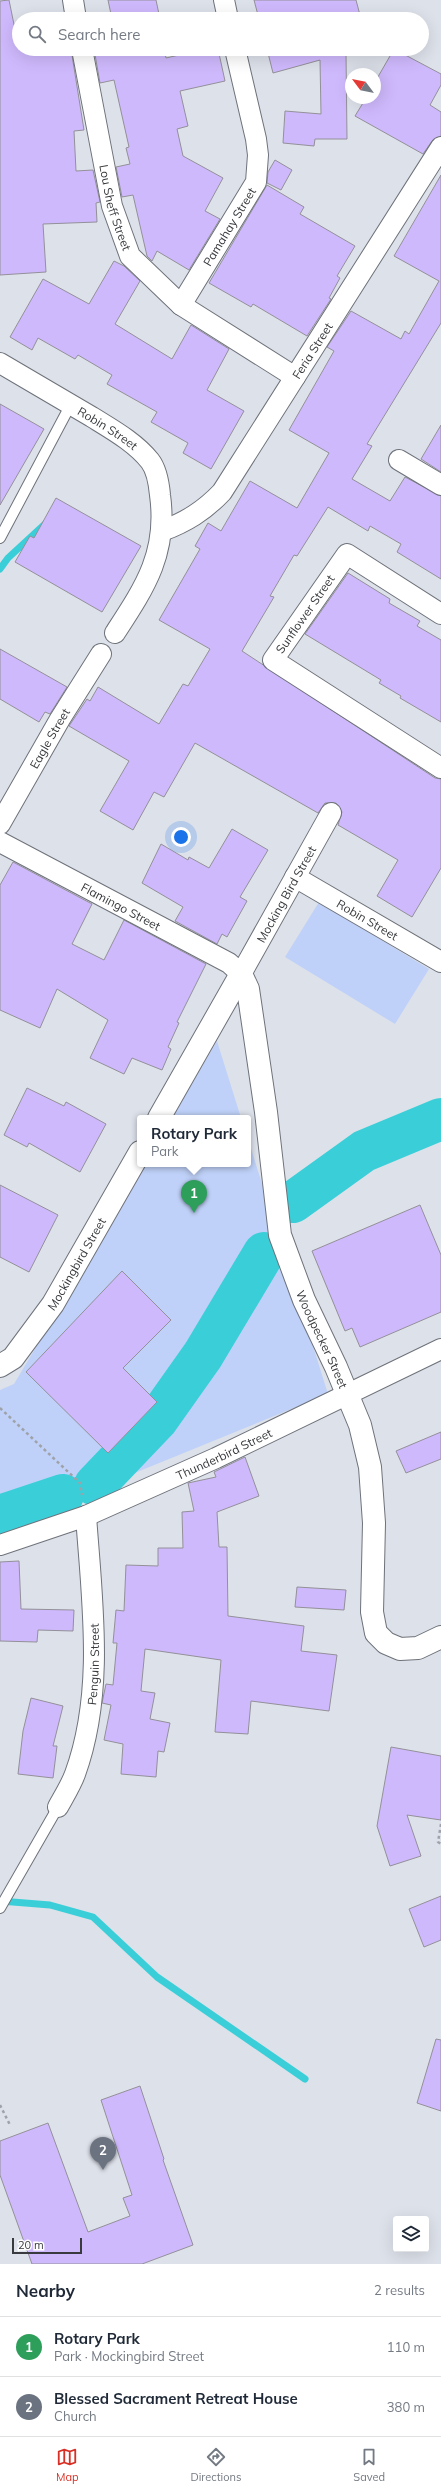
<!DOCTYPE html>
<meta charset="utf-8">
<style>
:root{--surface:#fff;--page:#f6f6f7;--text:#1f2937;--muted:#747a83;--line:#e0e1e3;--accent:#d93025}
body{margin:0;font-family:Mulish,sans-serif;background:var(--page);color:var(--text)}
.controls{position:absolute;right:12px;bottom:12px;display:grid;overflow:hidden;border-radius:4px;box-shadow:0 4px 16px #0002}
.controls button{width:36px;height:36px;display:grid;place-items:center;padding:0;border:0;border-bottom:1px solid var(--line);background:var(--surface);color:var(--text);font:20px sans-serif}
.compass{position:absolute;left:345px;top:68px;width:36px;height:36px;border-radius:50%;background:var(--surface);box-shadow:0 4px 16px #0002;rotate:302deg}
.scale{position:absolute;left:12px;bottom:10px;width:70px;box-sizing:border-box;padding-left:4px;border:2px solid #383a3d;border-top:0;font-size:11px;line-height:14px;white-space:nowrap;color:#383a3d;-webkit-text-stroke:3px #fff;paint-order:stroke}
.you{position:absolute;left:181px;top:837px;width:14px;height:14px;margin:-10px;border:3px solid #fff;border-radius:50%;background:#1a73e8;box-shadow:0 0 0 6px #1a73e833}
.badge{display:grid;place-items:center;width:26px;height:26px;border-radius:50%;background:var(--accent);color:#fff;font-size:13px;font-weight:700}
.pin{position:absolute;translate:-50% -33px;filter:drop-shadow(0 1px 2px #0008)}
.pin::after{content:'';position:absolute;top:21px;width:14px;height:12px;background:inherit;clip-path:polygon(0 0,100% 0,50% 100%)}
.popup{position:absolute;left:137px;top:1115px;width:114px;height:52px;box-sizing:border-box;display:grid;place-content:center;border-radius:4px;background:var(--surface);filter:drop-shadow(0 1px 3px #0005);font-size:13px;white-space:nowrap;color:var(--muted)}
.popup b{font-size:15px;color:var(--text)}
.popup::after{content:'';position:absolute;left:50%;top:100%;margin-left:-8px;border:8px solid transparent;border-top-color:var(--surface)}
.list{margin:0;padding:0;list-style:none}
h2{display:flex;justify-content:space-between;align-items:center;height:52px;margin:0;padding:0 16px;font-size:17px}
h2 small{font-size:13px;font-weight:400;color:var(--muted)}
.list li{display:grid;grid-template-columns:26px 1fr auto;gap:12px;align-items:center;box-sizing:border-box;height:60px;padding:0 16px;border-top:1px solid var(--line)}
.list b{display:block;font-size:15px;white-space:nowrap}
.list p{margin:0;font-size:13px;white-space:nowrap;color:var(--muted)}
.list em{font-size:13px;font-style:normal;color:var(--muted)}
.icon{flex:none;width:22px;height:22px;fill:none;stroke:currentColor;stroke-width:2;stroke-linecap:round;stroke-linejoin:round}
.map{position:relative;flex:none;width:441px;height:2264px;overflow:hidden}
.search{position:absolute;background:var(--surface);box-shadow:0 4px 16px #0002;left:12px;right:12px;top:12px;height:44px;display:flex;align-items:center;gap:10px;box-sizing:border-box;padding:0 14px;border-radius:22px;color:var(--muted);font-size:15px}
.sheet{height:172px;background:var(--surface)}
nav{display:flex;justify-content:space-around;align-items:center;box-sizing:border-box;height:56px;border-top:1px solid var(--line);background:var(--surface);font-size:11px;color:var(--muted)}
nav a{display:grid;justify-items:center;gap:2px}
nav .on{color:var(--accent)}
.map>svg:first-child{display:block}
.green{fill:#bfd1f8}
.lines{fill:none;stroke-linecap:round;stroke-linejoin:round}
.stream{stroke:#3acfd8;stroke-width:7}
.river{stroke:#3acfd8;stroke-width:42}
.building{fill:#cfb9fd;stroke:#939099}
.service-casing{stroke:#6e727a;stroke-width:12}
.minor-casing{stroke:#6e727a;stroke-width:22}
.tertiary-casing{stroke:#6e727a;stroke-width:24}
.path{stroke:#9fa2a9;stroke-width:2.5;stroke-dasharray:3 3;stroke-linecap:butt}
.service{stroke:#fff;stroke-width:10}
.minor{stroke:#fff;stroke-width:20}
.tertiary{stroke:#fff;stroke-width:22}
.labels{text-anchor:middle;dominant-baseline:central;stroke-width:3;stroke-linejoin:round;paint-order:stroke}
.street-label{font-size:12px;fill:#383a3d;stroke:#fff}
</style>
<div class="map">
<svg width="441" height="2264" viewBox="0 0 441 2264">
<rect width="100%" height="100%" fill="#dde1ea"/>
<path class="green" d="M319,902L429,969L395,1024L285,957Z
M217,1041L241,1118H172Z
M248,1139L328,1394L0,1528V1390L14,1384L145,1164H248Z"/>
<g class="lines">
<path class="stream" d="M0,569L8,558L46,523
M0,1901L50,1905L93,1917L157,1977L305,2079"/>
<path class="river" d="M293,1202L364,1151L441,1119
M95,1485L157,1420L203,1355L264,1253
M0,1516L63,1495"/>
</g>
<path class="building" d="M9,0L19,49H71L84,130L74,131L76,171L93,170L100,202L96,203L97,222L43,224L46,272L0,275V1Z
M108,0H156L160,19H112Z
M254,0H356L361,19H259Z
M94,49H164L166,58L205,49H218L225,81L180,91L188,126L177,129L183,156L223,178L205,211L220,219L189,270L157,251L152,261L147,256L133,195L122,197L116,167L130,164L126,148L129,147L114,80L100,83Z
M267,49H360L346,53L347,139H315L314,146L283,143L285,111L321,114L320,60L273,73Z
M394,49L441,74V85L430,105L441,112V136L432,141L423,154L355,116L366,98H375V82Z
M275,160L292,170L281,190L267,183L268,172Z
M441,175V323L367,444L372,446L352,479L390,501L405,477L441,496V579L397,552L401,544L370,526L368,531L328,507L297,556L294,555L270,596L274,597L242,651L435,778L441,779V868L412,917L377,896L398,860L338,825L342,812L336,803H325L318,813L195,743L164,797L154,792L133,830L100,811L129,761L69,726L87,699L90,701L98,687L159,724L183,684L188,686L210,649L159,620L200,549L195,546L208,523L221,531L250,481L297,508L329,453L289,430L334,351L327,347L351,311L401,339L405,331L409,334L439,281L394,256Z
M267,185L304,207L300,214L355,246L337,276L340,278L329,298L331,299L307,336L253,304L251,307L209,283Z
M114,261L124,266L140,281L115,324L172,359L191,325L229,349L207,390L244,411L211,469L183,453L188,443L151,422L157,412L107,384L112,375L78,355L75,359L38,338L32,350L10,337L43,279L89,304Z
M0,404L44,429L0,505Z
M441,425V472L421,459Z
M56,498L141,546L102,612L15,562L30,536L34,538Z
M348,573L390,599L389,603L420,621L417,626L441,640V722L400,698L401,696L379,683L381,680L305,634Z
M0,649L67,687L50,714L45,712L39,722L0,699Z
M232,829L268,850L240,897L247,901L227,937L222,934L217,944L175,921L183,907L142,883L161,844L188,860L189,857L209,868Z
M13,862L92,904L72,944L104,960L124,920L206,964L177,1022L179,1023L168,1047L171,1049L162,1070L132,1058L124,1074L90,1058L108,1020L57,989L40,1028L0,1010V885Z
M27,1088L64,1106L66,1102L106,1124L80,1172L29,1143L27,1147L4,1135Z
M0,1185L58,1215L29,1272L0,1257Z
M420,1205L441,1255V1312L360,1347L352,1328L345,1331L312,1251Z
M122,1271L171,1320L123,1368L157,1402L108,1453L26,1372Z
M441,1432V1459L406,1473L396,1451Z
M245,1457L259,1496L217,1512L219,1547H227L228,1616L304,1626L301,1651L337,1655L329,1711L251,1701L248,1734L215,1732L221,1660L145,1649L141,1691L155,1693L150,1719L170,1723L164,1752L158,1751L156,1777L121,1774L123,1744L104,1740L111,1705L102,1703L106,1684L113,1685L117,1643H113L116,1610L124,1611L126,1565L158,1566V1548H183L182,1512L194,1511L188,1483L216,1477L214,1472Z
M19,1561L21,1609L74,1610L73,1631L38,1630L37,1642L0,1641V1562Z
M297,1587L346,1590L344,1610L295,1607Z
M31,1698L63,1706L53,1746H57L53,1778L18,1774L23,1731Z
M391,1747L441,1756V1820L407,1815L421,1856L390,1866L377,1826Z
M441,1896V1940L424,1947L409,1909Z
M436,2039L441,2040V2111L417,2103Z
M140,2086L164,2159L163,2160L193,2245L142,2264H32L0,2175V2141L48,2123L88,2232L130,2216L123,2198L132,2195L101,2100Z"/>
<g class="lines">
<g class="service-casing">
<path id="service" d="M0,538L71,404
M0,1908L58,1807"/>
</g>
<g class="minor-casing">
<g id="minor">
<path d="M73,0L76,19"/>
<path d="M224,0L228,19"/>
<path id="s1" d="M82,49L112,206L130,256L181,305L295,377"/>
<path id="s2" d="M181,305L256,182L258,155L256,139L235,49"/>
<path id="s3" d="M0,363C31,381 61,399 92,417C111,429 135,442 150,461C157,470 159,484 160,495C168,553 145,587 115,633"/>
<path d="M399,460L441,485"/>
<path id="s4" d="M162,531C186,522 204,511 222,492L441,147"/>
<path d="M441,614L347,554L273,660L441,768"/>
<path id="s5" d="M0,824L60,719L101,654"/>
<path id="s6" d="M0,842L229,963L241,974L331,813"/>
<path id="s7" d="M295,877L441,962"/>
<path id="s8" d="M0,1545L86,1516L216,1458L441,1349"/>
<path id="s9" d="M58,1807C64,1796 71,1785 75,1774C105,1692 92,1601 86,1516"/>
</g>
</g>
<g class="tertiary-casing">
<g id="tertiary">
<path id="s10" d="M241,974L248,989L266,1112L280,1235L304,1300L336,1367L360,1425L370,1467L374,1523L372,1612L376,1633L386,1643L400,1649L418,1648L441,1637"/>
<path d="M159,1118L241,974"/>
<path id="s11" d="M0,1366L13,1358L53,1304L140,1152"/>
</g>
</g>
<path class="path" d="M0,1408L80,1483L82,1495
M441,1824L438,1842L441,1844
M0,2105L10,2125"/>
<use href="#service" class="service"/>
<use href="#minor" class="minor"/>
<use href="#tertiary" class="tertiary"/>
</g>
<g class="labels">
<g class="street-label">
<text stroke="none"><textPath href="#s1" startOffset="162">Lou Sheff Street</textPath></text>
<text stroke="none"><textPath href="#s2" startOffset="92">Pamahay Street</textPath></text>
<text stroke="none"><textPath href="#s4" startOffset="240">Feria Street</textPath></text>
<text stroke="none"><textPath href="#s3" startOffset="126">Robin Street</textPath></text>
<text transform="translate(305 614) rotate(-55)">Sunflower Street</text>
<text stroke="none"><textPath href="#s5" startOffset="99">Eagle Street</textPath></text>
<text stroke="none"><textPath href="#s6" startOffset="367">Mocking Bird Street</textPath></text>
<text stroke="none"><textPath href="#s6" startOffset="137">Flamingo Street</textPath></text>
<text stroke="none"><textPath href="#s7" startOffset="84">Robin Street</textPath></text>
<text stroke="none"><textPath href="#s11" startOffset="129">Mockingbird Street</textPath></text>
<text stroke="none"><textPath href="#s10" startOffset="377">Woodpecker Street</textPath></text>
<text stroke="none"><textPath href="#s8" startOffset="242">Thunderbird Street</textPath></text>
<text stroke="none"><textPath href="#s9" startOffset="149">Penguin Street</textPath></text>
</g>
</g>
</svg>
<div class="controls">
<button><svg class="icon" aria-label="layers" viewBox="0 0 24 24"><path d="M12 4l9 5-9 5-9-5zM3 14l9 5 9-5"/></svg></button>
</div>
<svg class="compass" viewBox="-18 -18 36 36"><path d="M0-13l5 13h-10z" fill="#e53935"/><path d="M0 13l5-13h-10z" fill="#747a83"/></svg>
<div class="scale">20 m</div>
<div class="you"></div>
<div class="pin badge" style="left:194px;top:1213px;background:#2e9e5b">1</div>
<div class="popup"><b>Rotary Park</b>Park</div>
<div class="pin badge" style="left:103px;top:2170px;background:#6b7280">2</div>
<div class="search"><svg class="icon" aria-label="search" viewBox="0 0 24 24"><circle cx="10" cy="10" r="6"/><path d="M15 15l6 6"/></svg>Search here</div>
</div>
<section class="sheet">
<h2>Nearby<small>2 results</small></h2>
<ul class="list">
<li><span class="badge" style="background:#2e9e5b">1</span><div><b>Rotary Park</b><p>Park · Mockingbird Street</p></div><em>110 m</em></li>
<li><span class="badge" style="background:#6b7280">2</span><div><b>Blessed Sacrament Retreat House</b><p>Church</p></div><em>380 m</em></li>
</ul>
</section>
<nav>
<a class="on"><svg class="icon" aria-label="map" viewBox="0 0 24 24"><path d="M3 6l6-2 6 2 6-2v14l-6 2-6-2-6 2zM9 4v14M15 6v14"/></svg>Map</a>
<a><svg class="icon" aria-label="directions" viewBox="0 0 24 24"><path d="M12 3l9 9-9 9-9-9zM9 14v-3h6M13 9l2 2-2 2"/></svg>Directions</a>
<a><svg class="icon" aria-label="saved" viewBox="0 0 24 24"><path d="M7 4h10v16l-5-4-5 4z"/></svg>Saved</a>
</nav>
